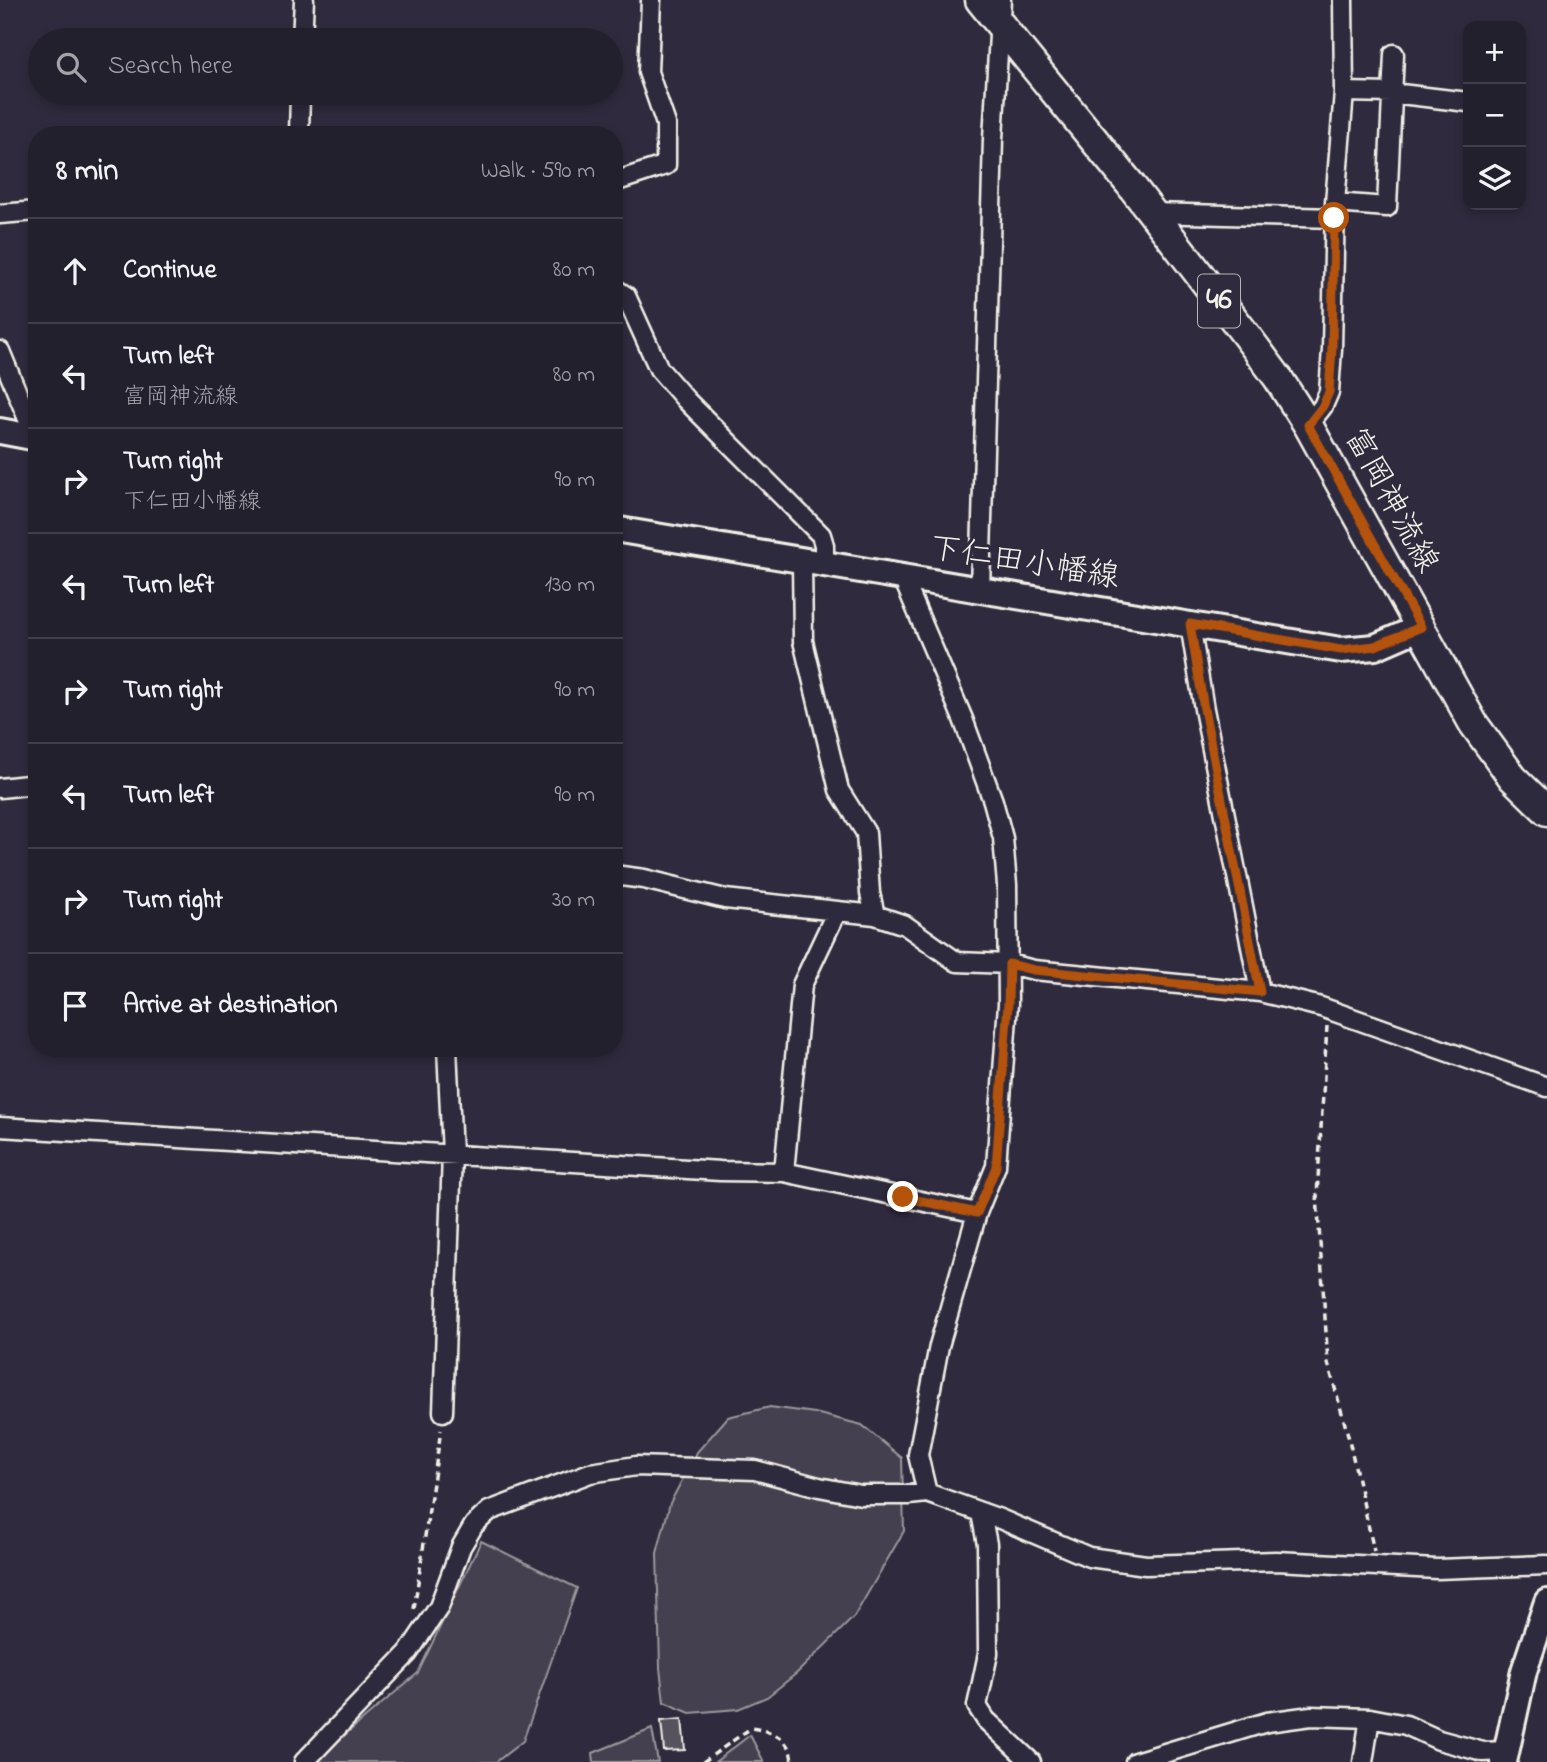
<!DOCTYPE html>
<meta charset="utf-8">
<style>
:root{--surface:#23202e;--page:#2b2836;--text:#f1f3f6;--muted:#a3a3aa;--line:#403e4a}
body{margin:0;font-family:"Indie Flower","Klee One",sans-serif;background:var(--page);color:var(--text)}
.controls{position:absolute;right:21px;top:21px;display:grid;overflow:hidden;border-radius:14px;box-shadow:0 4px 10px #0003}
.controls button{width:63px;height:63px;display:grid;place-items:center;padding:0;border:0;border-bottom:2px solid var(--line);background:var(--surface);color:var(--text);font:35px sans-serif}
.stop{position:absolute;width:21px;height:21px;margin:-16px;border:5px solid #b45309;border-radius:50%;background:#fff}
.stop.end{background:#b45309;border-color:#fff;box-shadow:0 2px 7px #0008}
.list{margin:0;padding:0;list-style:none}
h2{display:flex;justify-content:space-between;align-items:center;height:91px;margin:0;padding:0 28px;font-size:30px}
h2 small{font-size:23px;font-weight:400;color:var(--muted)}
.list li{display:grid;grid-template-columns:46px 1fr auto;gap:21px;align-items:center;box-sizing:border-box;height:105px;padding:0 28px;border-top:2px solid var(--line)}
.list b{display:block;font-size:26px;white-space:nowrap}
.list p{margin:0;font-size:23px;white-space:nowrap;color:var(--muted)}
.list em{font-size:23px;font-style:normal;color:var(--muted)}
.icon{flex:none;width:38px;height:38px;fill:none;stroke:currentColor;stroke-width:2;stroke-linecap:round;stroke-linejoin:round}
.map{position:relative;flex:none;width:1547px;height:1762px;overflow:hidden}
.search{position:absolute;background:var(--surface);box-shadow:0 4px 10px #0003;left:28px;top:28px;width:595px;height:77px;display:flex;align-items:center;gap:18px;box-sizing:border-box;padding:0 24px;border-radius:38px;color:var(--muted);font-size:26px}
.panel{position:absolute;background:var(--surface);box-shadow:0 4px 10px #0003;left:28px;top:126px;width:595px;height:931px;border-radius:28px}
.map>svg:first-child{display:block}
.green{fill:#454050;stroke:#9c989c;stroke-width:2}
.building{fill:#56525f;stroke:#f4f1e8;stroke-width:2}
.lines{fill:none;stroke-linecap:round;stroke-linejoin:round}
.street-casing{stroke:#f4f1e8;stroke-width:23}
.secondary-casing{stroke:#f4f1e8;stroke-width:30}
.primary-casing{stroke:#f4f1e8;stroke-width:33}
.path{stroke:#f4f1e8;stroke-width:3.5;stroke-dasharray:7 5;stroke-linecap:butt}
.street{stroke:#2f2a3d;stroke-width:18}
.secondary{stroke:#2f2a3d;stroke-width:24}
.primary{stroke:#2f2a3d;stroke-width:28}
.route{stroke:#b45309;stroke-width:9}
.labels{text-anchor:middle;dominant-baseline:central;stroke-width:6;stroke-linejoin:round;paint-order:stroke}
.shield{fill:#2f2a3d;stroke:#b9b5b5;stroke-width:2}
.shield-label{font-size:30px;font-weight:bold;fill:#f4f1e8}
.street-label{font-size:32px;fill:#f4f1e8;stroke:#2f2a3d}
</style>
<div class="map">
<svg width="1547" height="1762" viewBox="0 0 1547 1762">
<rect width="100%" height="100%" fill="#2f2a3d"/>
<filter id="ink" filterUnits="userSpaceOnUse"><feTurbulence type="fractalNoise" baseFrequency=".0143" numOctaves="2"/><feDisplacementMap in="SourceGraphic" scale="14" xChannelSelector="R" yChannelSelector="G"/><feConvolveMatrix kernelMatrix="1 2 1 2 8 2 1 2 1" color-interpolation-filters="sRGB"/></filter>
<g filter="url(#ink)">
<path class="green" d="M770,1407L815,1413L862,1425L902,1458L904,1531L854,1617L797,1673L767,1697L738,1709L690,1713L664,1702L660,1668L657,1553L670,1503L697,1452L728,1417Z
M481,1541L577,1588L523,1741L496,1762H313L418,1673Z
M652,1729L658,1762H594L593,1753Z
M750,1735L764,1762H715Z"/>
<path class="building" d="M682,1719L685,1750L664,1751L661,1721Z"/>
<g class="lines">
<g class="street-casing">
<path id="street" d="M302,40L304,0
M1344,92L1392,93L1468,102
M299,135L300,93
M614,182L666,165V124L648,72L651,0
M1335,203L1387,207L1394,54
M1152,213L1334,218
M0,214L37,211
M614,288L626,296L659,369L686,400L821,535L824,545V565
M0,351L37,441
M1308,425L1323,406L1329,392L1332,349L1335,203L1344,92L1343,0
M802,561L803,641L839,790L866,833L870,893L875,915
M903,578L963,719L993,801L1003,838L1007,885L1008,1004L996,1166L977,1213L939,1346L918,1455L927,1493
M980,590L993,139L1001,0
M1190,624L1204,709L1260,992
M0,788L37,784
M614,875L644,879L725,899L875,915L905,925L957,962L1009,964L1034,970L1260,992L1321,1007L1547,1087
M0,1127L720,1171L784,1172L977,1213
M784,1172L802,985L836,913
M443,1412L452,1154L447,1048
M981,1513L987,1544L988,1654L977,1706L986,1720L1031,1762
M304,1762L408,1653L439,1607L461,1547L474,1525L489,1511L590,1473L636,1466L755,1470L819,1487L861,1495H909L927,1493L1000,1519L1089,1557L1146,1565L1276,1561L1437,1569L1547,1565
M1135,1762L1267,1722L1311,1716L1370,1718L1406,1725L1439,1740L1483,1752L1506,1751
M1363,1762L1370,1718"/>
</g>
<g class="secondary-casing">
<path id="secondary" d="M0,431L37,438
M614,529L1341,650L1375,647L1421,627
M1504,1762L1524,1671L1547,1602"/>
</g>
<g class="primary-casing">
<path id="primary" d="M980,0L1130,184L1246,335L1278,378L1308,425L1473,723L1513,778L1547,811"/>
</g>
<path class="path" d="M1327,1026L1317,1196L1328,1363L1348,1435L1374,1551
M414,1609L441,1430
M703,1762L751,1728C772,1731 791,1738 792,1762"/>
<use href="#street" class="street"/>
<use href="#secondary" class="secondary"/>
<use href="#primary" class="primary"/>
</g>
</g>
<g class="lines" filter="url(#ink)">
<path class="route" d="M903,1197L977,1213L996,1167L1008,1004L1009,964L1034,970L1260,992L1204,709L1190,624L1341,650L1375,646L1421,627L1308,425L1323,406L1329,392L1332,349L1334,218"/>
</g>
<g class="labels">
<rect class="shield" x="1198" y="274.5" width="42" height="53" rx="5"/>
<g class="shield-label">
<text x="1219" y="301">46</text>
</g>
<g class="street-label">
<text transform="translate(1390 501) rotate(61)">富岡神流線</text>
<text transform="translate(1024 564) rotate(9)">下仁田小幡線</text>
</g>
</g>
</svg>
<div class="controls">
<button>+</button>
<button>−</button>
<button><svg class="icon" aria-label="layers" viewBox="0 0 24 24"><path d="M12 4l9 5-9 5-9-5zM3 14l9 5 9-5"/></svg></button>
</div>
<div class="stop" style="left:1334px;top:218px"></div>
<div class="stop end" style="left:903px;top:1197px"></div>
<div class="search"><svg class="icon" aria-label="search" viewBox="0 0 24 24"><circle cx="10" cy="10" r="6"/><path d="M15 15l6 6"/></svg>Search here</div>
<section class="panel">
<h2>8 min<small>Walk · 590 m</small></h2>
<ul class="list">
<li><svg class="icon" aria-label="ahead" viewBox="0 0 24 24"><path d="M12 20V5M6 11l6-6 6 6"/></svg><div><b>Continue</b></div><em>80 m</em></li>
<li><svg class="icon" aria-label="left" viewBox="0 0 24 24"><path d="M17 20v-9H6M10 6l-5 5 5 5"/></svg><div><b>Turn left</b><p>富岡神流線</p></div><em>80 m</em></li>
<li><svg class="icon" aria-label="right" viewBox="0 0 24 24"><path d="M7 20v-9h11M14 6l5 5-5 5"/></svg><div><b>Turn right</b><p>下仁田小幡線</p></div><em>90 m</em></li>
<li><svg class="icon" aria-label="left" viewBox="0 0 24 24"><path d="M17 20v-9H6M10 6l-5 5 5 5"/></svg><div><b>Turn left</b></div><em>130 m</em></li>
<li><svg class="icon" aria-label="right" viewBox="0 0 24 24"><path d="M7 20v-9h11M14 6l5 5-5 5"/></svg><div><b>Turn right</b></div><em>90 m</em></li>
<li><svg class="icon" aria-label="left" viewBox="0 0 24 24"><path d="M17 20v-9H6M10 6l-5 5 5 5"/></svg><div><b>Turn left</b></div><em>90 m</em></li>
<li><svg class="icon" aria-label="right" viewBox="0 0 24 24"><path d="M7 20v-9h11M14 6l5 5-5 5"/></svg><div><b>Turn right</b></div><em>30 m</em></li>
<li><svg class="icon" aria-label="arrive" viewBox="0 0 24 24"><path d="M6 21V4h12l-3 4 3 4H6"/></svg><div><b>Arrive at destination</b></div></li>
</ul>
</section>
</div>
